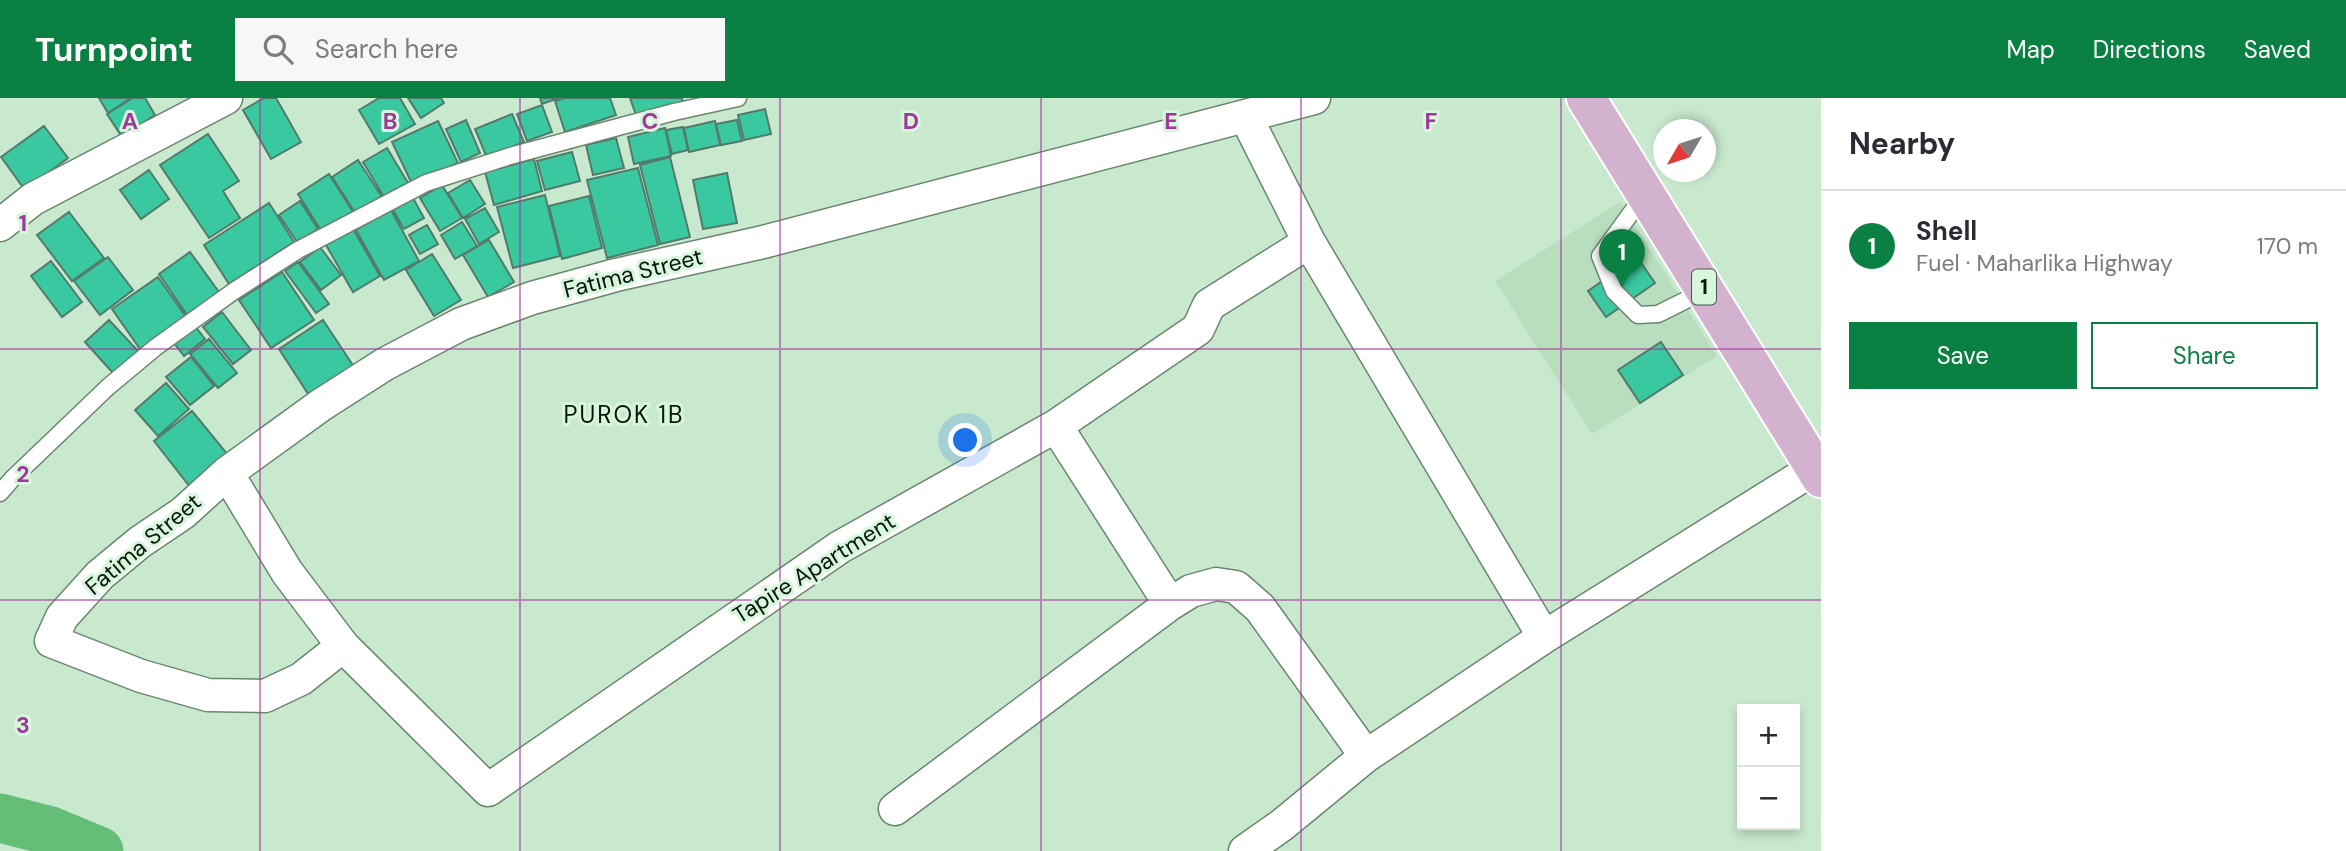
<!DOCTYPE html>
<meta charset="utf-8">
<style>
:root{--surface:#fff;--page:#f7f7f7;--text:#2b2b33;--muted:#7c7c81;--line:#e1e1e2;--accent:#0b8043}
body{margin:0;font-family:"DM Sans",sans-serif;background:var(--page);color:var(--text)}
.controls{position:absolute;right:21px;bottom:21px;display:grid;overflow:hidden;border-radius:0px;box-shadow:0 4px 10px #0003}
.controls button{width:63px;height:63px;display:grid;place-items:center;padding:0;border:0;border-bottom:2px solid var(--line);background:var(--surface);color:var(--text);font:35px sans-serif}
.compass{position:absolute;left:1653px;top:21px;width:63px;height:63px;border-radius:50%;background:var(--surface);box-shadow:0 4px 10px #0003;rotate:231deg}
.you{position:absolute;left:966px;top:343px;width:24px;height:24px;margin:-18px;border:5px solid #fff;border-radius:50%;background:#1a73e8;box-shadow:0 0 0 10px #1a73e833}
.badge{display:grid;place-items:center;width:46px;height:46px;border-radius:50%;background:var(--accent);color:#fff;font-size:23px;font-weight:700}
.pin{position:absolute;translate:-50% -58px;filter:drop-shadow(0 2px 4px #0008)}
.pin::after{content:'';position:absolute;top:37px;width:24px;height:21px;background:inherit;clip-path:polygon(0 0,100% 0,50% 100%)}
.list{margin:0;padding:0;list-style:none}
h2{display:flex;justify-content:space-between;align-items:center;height:91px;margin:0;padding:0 28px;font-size:30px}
h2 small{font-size:23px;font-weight:400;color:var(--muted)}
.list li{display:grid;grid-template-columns:46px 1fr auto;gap:21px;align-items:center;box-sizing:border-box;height:112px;padding:0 28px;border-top:2px solid var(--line)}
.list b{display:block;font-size:26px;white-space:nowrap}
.list p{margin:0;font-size:23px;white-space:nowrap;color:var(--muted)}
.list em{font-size:23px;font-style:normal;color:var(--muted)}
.actions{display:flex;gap:14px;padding:21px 28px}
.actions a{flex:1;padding:16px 0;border:2px solid var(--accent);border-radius:0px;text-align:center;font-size:24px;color:var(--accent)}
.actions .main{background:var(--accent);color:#fff}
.icon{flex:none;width:38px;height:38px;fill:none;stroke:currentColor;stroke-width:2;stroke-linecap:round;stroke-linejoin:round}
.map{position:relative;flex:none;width:1821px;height:753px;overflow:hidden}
header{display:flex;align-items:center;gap:42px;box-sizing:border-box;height:98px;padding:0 35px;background:var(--accent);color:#fff}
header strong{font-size:33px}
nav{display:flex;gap:38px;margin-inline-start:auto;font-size:24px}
.search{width:490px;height:63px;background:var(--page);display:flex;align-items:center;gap:18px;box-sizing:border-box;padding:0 24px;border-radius:0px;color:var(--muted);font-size:26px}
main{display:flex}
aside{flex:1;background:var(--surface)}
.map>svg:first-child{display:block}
.built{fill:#b8debe}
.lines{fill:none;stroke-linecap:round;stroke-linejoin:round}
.river{stroke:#64be78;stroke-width:49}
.building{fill:#39c89f;stroke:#537b6c;stroke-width:2}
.service-casing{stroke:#69866e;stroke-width:19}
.minor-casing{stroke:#69866e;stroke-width:35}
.primary-casing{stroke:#fff;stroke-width:42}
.service{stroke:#fff;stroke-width:16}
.minor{stroke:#fff;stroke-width:32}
.primary{stroke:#d2b2cf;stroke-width:38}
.grid{fill:none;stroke:#a0389c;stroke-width:2;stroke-opacity:0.55}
.labels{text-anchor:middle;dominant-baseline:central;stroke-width:6;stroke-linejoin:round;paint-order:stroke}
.shield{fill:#d6f7db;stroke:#475a4a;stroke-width:2}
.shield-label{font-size:21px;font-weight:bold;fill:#0a160c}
.street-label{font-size:23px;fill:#0a160c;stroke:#d6f7db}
.neighbourhood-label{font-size:24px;letter-spacing:2px;fill:#0a160c;stroke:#d6f7db}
.grid-label{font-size:23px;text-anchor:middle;font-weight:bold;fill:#a0389c;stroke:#d6f7db;stroke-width:6;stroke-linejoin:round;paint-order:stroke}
</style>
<header>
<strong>Turnpoint</strong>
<div class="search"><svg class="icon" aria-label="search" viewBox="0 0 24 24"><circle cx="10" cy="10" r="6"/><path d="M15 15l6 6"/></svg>Search here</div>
<nav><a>Map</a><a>Directions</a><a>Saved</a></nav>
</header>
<main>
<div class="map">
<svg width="1821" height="753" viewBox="0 0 1821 753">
<rect width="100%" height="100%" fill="#c9e9ce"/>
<path class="built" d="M1620,104L1717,258L1592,336L1495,183Z"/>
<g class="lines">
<path class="river" d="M0,720L51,733L99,753"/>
</g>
<path class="building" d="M99,0H131L108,15Z
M133,0H145L155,17L122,39L107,16Z
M264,0H276L301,44L271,61L243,12Z
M379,0H400L415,26L379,46L359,12Z
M408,0H441L444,5L421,20Z
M540,0H559L542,6Z
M564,0H610L616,17L565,34L555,3Z
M630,0H682L683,5L637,20Z
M542,7L552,34L527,43L517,16Z
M765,11L771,36L744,42L738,17Z
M512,16L524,44L487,60L475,31Z
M466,22L480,55L461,64L446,31Z
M737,22L742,43L721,47L716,26Z
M438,23L458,65L412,86L392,44Z
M715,23L720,47L689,54L684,30Z
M44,28L68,60L25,92L1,59Z
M683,29L688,52L672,56L666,32Z
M665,30L671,58L634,66L628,39Z
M208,36L239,83L223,93L240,120L209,140L160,67Z
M616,40L624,70L593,77L586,47Z
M387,50L408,85L384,99L363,64Z
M572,54L580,83L545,92L537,63Z
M670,59L690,139L660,146L640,67Z
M534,61L542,93L494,107L485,74Z
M358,62L382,99L356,116L332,79Z
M638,70L658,147L607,160L587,82Z
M149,72L169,101L141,121L120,92Z
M727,75L737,125L703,131L693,82Z
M329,76L353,114L322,134L298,96Z
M470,82L485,106L463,120L448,95Z
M442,87L462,120L440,133L420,100Z
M545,97L560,158L513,170L497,109Z
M589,98L602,150L562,161L549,108Z
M413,100L424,120L404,131L393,112Z
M300,103L318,131L297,144L279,117Z
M269,105L294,144L229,186L204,147Z
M485,110L499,134L479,146L465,121Z
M391,112L419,163L384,182L356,132Z
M69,114L104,160L72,183L37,137Z
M462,124L477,148L455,161L441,137Z
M427,127L438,146L420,156L409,137Z
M353,131L380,178L353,194L326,147Z
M489,142L514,184L488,199L463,157Z
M320,149L341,177L321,192L300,164Z
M190,154L219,194L187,217L159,176Z
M432,156L461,202L434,218L406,172Z
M108,159L133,192L100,217L74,183Z
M1637,159L1655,185L1606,219L1588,193Z
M51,163L82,204L62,219L31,178Z
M298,164L329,206L316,215L285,173Z
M282,174L314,222L271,250L239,202Z
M158,179L186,219L140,251L112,211Z
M222,214L251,252L233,266L203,229Z
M109,222L138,253L113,275L85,244Z
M323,222L358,275L314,305L279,251Z
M195,228L205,241L184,258L174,245Z
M209,241L237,275L218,290L190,256Z
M1661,244L1683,277L1640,305L1618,272Z
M191,259L214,288L190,307L166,279Z
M166,285L189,311L158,338L135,312Z
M192,313L233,363L194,394L154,343Z"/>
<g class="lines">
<g class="service-casing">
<path id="service" d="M1644,97L1600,158L1614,193L1638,217L1658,216L1704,193
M0,395L13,380L108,289L156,249L234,193L298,152L426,85L510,58L674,14L738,0"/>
</g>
<g class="minor-casing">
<path id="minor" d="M1246,19L1309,144L1544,539
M0,127L33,101L226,0
M1056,328L1170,506
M227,375L287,474L343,548L301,581L265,598L208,597L141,578L51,543L62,519L100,477L140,444L183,415L227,375L321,307L385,266L461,226L532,200L616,177L763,144L1314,0
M343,548L488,692L840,449L1056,328L1198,231L1209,207L1309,144
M895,711L1170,506L1191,493L1216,486L1236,489L1260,510L1366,658
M1245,753L1282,727L1366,658L1544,539L1815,370"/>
</g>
<g class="primary-casing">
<path id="primary" d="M1586,0L1821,380"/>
</g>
<use href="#service" class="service"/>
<use href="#minor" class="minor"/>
<use href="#primary" class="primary"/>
</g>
<path class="grid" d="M260,0V753M520,0V753M780,0V753M1041,0V753M1301,0V753M1561,0V753M0,251H1821M0,502H1821"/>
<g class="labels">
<rect class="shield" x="1692" y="171.5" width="24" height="35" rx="5"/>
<g class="shield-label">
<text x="1704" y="189">1</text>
</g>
<g class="street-label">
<text transform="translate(633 175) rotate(-14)">Fatima Street</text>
<text transform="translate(143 446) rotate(-40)">Fatima Street</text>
<text transform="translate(814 470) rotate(-32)">Tapire Apartment</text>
</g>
<g class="neighbourhood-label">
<text x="624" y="316">PUROK 1B</text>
</g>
</g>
<g class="grid-label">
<text x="130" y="31">A</text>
<text x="390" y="31">B</text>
<text x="650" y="31">C</text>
<text x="911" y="31">D</text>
<text x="1171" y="31">E</text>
<text x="1431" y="31">F</text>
<text x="23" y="133">1</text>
<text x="23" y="384">2</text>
<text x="23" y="635">3</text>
</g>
</svg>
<div class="controls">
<button>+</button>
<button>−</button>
</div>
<svg class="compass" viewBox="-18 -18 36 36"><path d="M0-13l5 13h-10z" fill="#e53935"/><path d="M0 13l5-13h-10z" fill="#7c7c81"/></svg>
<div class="you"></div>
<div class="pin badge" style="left:1622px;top:189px">1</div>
</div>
<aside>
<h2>Nearby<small></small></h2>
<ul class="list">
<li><span class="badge">1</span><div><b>Shell</b><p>Fuel · Maharlika Highway</p></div><em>170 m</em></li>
</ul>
<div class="actions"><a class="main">Save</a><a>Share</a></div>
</aside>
</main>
